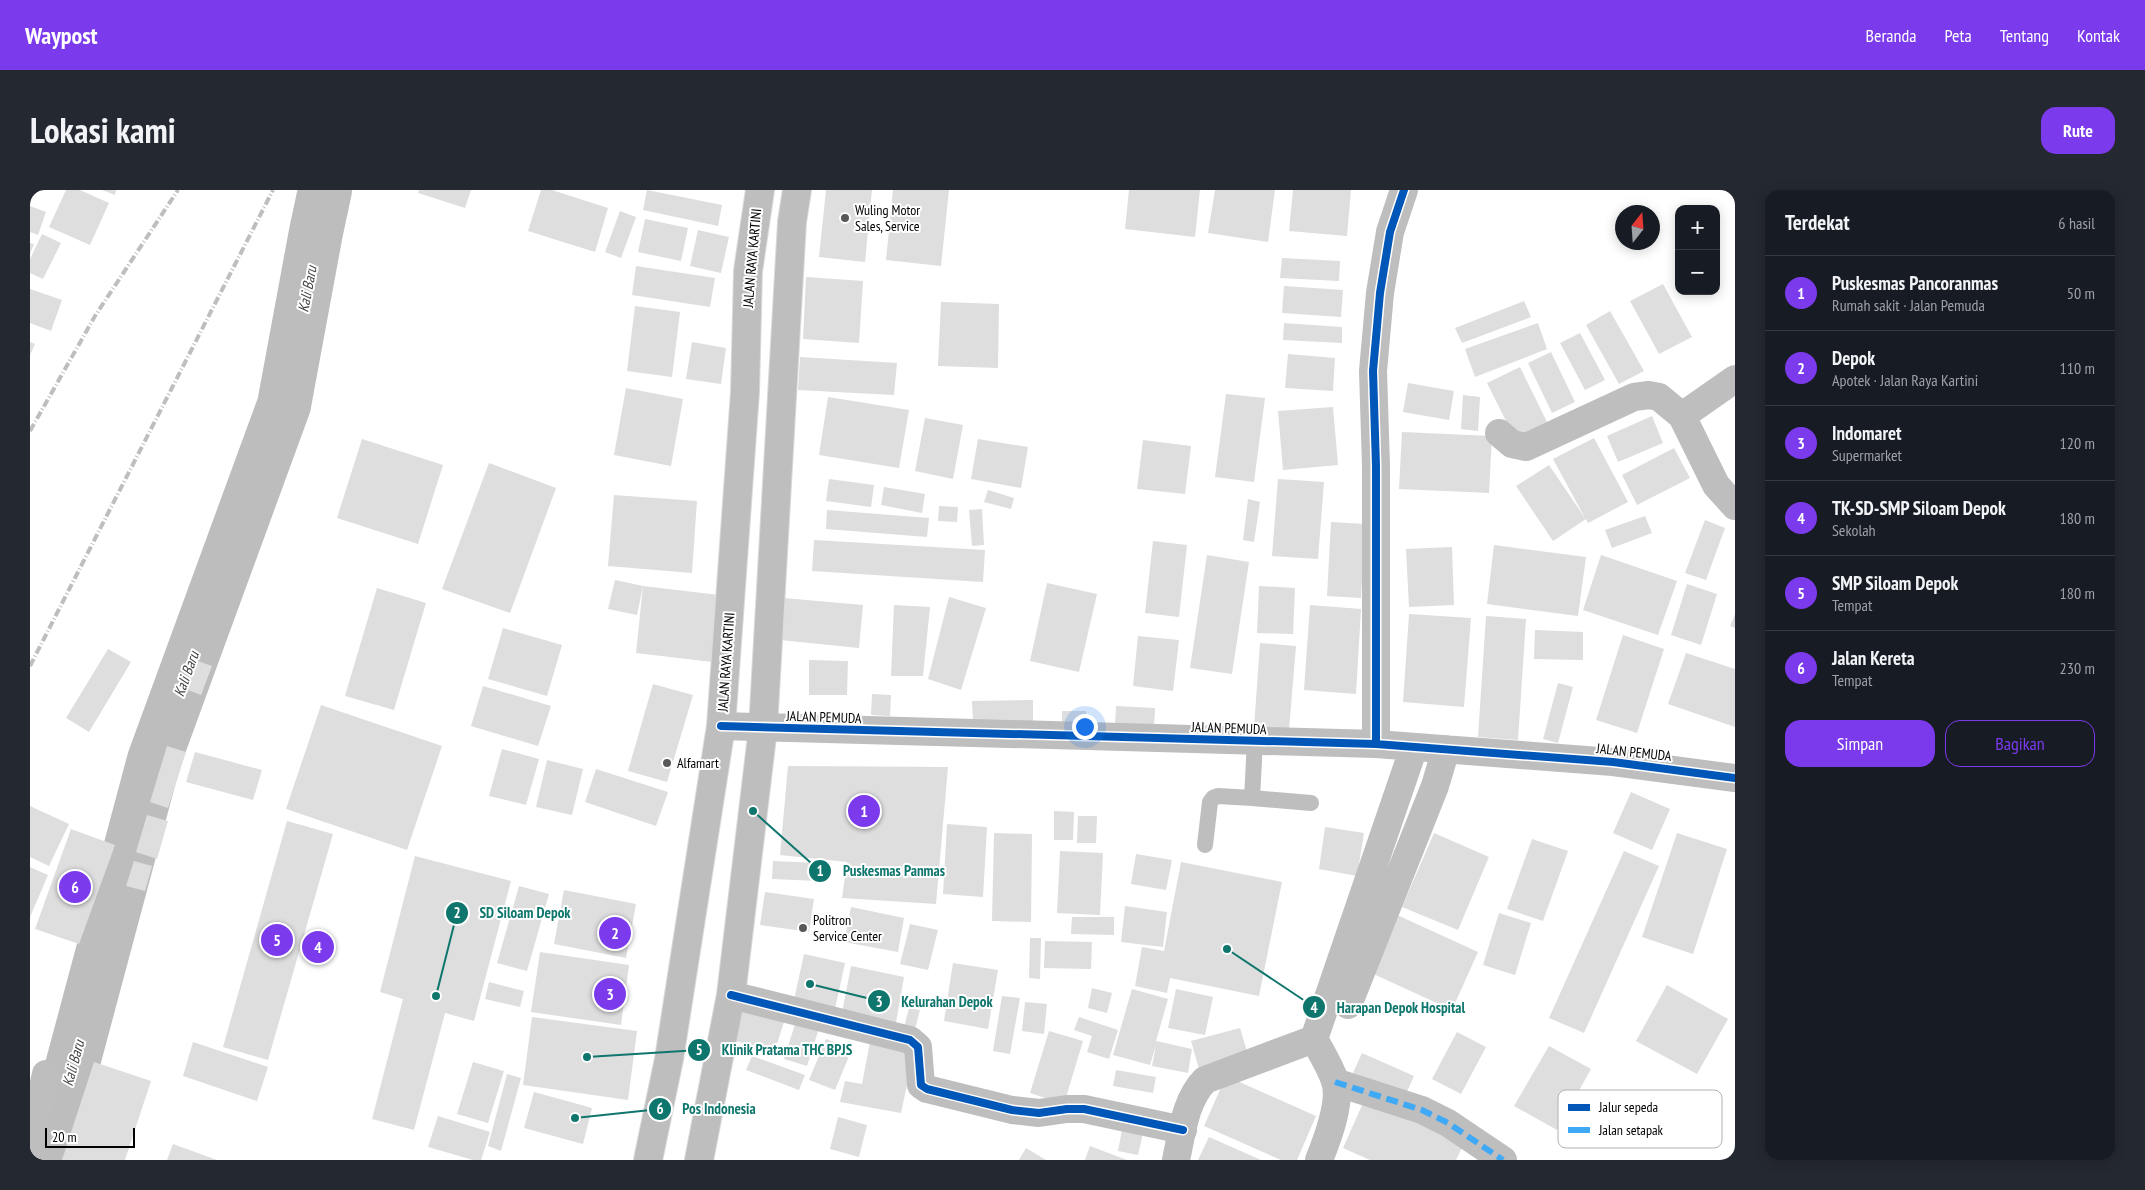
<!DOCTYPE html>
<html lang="id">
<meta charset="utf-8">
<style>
:root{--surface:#171b24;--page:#242831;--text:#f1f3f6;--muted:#9ea1a6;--line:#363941;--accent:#7c3aed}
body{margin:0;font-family:"PT Sans Narrow",sans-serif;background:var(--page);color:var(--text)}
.controls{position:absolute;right:15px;top:15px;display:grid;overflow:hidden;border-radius:10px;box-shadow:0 2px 12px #0003}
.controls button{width:45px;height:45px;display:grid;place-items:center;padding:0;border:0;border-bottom:1px solid var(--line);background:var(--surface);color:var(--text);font:25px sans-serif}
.compass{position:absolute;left:1585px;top:15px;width:45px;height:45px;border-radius:50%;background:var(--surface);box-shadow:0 2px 12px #0003;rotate:17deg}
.scale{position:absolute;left:15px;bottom:12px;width:90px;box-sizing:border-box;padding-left:5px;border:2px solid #000;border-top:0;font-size:14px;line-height:18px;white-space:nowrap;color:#000;-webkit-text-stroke:4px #fff;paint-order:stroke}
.you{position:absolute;left:1054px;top:536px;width:18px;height:18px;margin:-12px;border:4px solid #fff;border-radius:50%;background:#1a73e8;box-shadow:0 0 0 8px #1a73e833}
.badge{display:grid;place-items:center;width:32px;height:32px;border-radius:50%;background:var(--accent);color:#fff;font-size:16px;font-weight:700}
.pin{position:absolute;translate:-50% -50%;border:2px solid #fff;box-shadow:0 1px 5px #0006}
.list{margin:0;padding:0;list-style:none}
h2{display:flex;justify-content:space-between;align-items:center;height:65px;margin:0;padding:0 20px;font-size:21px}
h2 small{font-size:16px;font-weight:400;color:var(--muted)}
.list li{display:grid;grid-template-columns:32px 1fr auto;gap:15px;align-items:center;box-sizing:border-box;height:75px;padding:0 20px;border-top:1px solid var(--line)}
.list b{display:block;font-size:19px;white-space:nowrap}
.list p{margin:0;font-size:16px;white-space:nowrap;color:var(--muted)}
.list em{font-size:16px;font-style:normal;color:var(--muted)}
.actions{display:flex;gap:10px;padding:15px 20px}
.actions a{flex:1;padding:11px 0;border:1px solid var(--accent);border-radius:15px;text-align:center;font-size:18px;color:var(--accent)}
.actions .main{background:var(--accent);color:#fff}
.map{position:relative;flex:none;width:1705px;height:970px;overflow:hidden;border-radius:15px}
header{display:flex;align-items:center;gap:30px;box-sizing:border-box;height:70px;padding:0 25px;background:var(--accent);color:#fff}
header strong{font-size:24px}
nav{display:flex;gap:28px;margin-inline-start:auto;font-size:18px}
.intro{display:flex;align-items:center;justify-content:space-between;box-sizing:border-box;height:120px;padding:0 30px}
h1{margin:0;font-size:35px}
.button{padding:12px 22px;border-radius:15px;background:var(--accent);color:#fff;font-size:18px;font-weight:700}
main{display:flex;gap:30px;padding:0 30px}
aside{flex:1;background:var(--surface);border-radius:15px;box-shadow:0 2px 12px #0003}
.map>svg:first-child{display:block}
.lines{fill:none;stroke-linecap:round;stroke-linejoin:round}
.river{stroke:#bdbdbd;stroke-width:54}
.building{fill:#dedede}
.primary-casing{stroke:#dbdbdb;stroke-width:30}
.service{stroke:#bebebe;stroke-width:16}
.minor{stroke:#bebebe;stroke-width:28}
.primary{stroke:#bebebe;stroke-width:28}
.rail{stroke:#bebebe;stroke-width:4;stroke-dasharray:8 2.5 1 2.5;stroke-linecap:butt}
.quiet{stroke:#3fa9f5;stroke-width:6;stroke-dasharray:12 6;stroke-linecap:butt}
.cycleway-casing{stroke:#fff;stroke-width:11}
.cycleway{stroke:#0057b8;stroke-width:8}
.poi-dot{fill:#595959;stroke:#fff;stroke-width:2}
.labels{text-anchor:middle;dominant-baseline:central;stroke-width:4;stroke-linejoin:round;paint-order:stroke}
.poi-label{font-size:14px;fill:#000;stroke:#fff;text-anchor:start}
.street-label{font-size:14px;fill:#000;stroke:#fff}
.water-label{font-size:15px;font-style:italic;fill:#424242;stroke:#fff}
.key{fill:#fff;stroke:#b2b2b2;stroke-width:1}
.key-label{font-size:14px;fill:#000}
.leader{fill:none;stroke:#0f766e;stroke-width:2}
.callout-dot{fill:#0f766e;stroke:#fff;stroke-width:2}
.mark-label{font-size:15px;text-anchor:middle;font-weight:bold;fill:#fff}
.callout-label{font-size:15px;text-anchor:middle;font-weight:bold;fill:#0f766e;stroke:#fff;stroke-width:4;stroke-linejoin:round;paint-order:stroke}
</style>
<header>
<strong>Waypost</strong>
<nav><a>Beranda</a><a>Peta</a><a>Tentang</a><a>Kontak</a></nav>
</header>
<div class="intro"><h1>Lokasi kami</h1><a class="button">Rute</a></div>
<main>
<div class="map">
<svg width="1705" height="970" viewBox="0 0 1705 970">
<rect width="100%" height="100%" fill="#fff"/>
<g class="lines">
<path class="river" d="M17,970L124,570L254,215L286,42L295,0"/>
</g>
<path class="building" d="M36,0H50L79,13L60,55L19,37Z
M72,0H86L85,5Z
M389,0H441L435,18L388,3Z
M511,0H522L578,18L565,62L498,41Z
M617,0L692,15L688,36L613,20Z
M796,0H842L835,72L789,67Z
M863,0H919L911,76L856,70Z
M1099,0H1170L1165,47L1095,39Z
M1185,0H1245L1238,52L1178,43Z
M1263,0H1321L1317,46L1259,41Z
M0,16L16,22L8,45L0,42Z
M590,21L606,27L591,68L575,62Z
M615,29L658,38L651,71L608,62Z
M668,40L699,47L691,83L660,76Z
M12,44L31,53L13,89L0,83V69Z
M0,53L4,54L0,64Z
M1252,68L1310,71L1309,91L1250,88Z
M606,76L685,88L680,117L602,105Z
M776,87L833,91L829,153L773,149Z
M1633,94L1662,147L1629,164L1600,111Z
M1254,96L1313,100L1311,127L1252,123Z
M0,99L32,110L21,141L0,133Z
M1494,111L1501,127L1432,153L1425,138Z
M911,112L969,114L968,178L908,176Z
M605,116L650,122L642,187L597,181Z
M1580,121L1614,181L1589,194L1556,135Z
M1254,133L1312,137V153L1253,150Z
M1508,133L1517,159L1445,187L1435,159Z
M1550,143L1575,190L1555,200L1530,153Z
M0,152L5,154L0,165Z
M662,152L696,158L691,194L656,189Z
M1521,162L1545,212L1522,223L1498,173Z
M1258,164L1305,168L1303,201L1255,198Z
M770,167L867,173L864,205L768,200Z
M1490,177L1517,232L1484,247L1457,193Z
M1378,193L1424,201L1419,230L1373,222Z
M596,198L653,209L641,276L584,265Z
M1196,204L1235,208L1224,292L1185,287Z
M1433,205L1450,207L1448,241L1431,239Z
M798,207L879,220L869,278L789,265Z
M1303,217L1308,275L1253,280L1248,221Z
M1622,226L1633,253L1588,272L1577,246Z
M895,228L933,235L923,289L885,281Z
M1372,242L1462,246L1459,303L1369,299Z
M1564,248L1598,312L1558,333L1556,329L1523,351L1486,296L1519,275L1555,328L1523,269Z
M332,249L413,275L388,354L307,328Z
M948,249L998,257L991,298L941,289Z
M1113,250L1161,256L1155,304L1107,299Z
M1644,258L1660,288L1607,315L1592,285Z
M459,273L526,298L480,423L412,399Z
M799,289L844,295L841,317L796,311Z
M1248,289L1294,292L1288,369L1242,366Z
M854,297L895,304L892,323L851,315Z
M958,300L984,308L981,319L954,312Z
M584,305L667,311L662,383L578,376Z
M1218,309L1230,312L1224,352L1213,350Z
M909,316L928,317L927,332L908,331Z
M952,319L954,355L942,356L939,320Z
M797,320L899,328L897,347L796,339Z
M1615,326L1622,343L1582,358L1575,340Z
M1675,330L1695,338L1676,390L1655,383Z
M1301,332L1335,334L1331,408L1297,406Z
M784,350L955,360L953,392L782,381Z
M1123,351L1157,355L1149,427L1115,423Z
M1464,355L1556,367L1548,426L1457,414Z
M1422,357L1424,415L1379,417L1376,359Z
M1177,365L1219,372L1202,484L1160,478Z
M1571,365L1647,391L1628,445L1553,420Z
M585,390L613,396L689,405L682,472L606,463L613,396L607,425L578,419Z
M1017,393L1067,404L1049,482L1000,471Z
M1657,394L1687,404L1671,455L1641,445Z
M1229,396L1265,398L1263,444L1227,443Z
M347,398L396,413L364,520L315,506Z
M919,407L956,418L931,500L898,489Z
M754,408L833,415L829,458L750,450Z
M864,415L900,417L893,486H861Z
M1280,415L1331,419L1326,504L1274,500Z
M1379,424L1441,428L1434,517L1373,512Z
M1705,424V438L1700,436Z
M1456,426L1496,429L1488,550L1448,547Z
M473,438L532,455L517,506L458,489Z
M1505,440L1553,442V470L1504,469Z
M1593,445L1634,459L1607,543L1566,530Z
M1108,446L1149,450L1143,501L1103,496Z
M1230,453L1266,456L1259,540L1224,538Z
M78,459L101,472L59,542L36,528Z
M1656,463L1705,479V537L1638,514Z
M165,470L182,476L171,505L155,499Z
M779,470L818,471L817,505H779Z
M1528,493L1543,497L1528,553L1513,549Z
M623,494L663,505L637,592L598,581Z
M453,496L521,516L508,556L441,536Z
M842,504L861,505L860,526L841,525Z
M1003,510V532H943L942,511Z
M291,515L412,556L377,660L256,619Z
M1086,516L1125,518L1124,538L1085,537Z
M1032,521H1056L1057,537L1032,538Z
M137,556L156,562L138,618L120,612Z
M472,559L509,569L496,615L459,606Z
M165,562L232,580L223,610L156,592Z
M517,570L553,579L542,625L506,617Z
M758,576L918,577L906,714L812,708L817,672L750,665Z
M566,579L638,602L626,636L555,612Z
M1601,602L1640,619L1622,660L1583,643Z
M0,616L39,634L19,676L0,667Z
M1024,621L1044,622L1043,650H1024Z
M117,625L138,631L127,669L106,662Z
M1048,626H1067L1066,653H1047Z
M257,631L303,644L238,870L193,857Z
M917,634L957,637L953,707L913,704Z
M1295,637L1334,643L1327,686L1289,679Z
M41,639L85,655L49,754L5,739Z
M964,643L1002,644L1001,732L962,731Z
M1404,643L1459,667L1428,740L1372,717Z
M1647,643L1697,659L1663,764L1612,747Z
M1502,649L1538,661L1513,731L1477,719Z
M1030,661L1073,663L1070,725L1027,723Z
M1594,661L1629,676L1554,843L1519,828Z
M1106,664L1142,670L1136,700L1101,694Z
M385,666L481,691L444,831L415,823L384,940L342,929L373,809L350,802Z
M104,671L122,676L115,701L96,696Z
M743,671L787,673V691L742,689Z
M1151,672L1252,692L1229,806L1140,788L1137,803L1105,796L1112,757L1134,761Z
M0,677L18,685L0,727Z
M489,696L519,704L497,781L467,773Z
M534,700L606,714L596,768L524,754Z
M735,702L784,709L779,742L730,735Z
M1095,716L1137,722L1133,757L1091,752Z
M821,717L874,728L868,762L814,752Z
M1469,723L1501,733L1485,785L1453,775Z
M1365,724L1448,762L1422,820L1339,782Z
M1042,727H1084V745L1041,744Z
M880,734L908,740L898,780L870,774Z
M1000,748H1011L1010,789L999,788Z
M1015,751L1062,752L1061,779L1014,778Z
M510,762L599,775L591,835L501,822Z
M774,764L815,773L803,828L762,819Z
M923,773L968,780L958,839L914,831Z
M821,776L874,787L865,838L811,828Z
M459,792L494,801L490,817L455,809Z
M1637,795L1698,829L1667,884L1606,851Z
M1062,798L1082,803L1077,823L1058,818Z
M1102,799L1138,809L1126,851L1162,859L1158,883L1122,876L1126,855L1120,875L1083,865Z
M1146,799L1183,807L1175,845L1138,838Z
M972,806L990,808L980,864L963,861Z
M716,810L757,823L744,863L703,850Z
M995,812L1017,814L1014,844L992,841Z
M879,818L890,820L884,843L873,841Z
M502,827L607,841L598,910L493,895Z
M1049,827L1088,840L1079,869L1057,862L1062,846L1044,840Z
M767,828L790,835L777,876L754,869Z
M1210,838L1218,865L1169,879L1161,851Z
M1019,841L1053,851L1034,914L1000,903Z
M1427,842L1456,857L1431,904L1402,889Z
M796,849L822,859L805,900L779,890Z
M163,852L238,877L227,911L153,886Z
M840,852L884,862L871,923L810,912L815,891L832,894Z
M1519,856L1561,879L1527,940L1484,916Z
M1332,863L1384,886L1375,906L1323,883Z
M722,866L775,885L769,900L716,880Z
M64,872L121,891L95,970H32Z
M443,872L474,881L458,933L427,924Z
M1086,880L1126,887L1123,903L1083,896Z
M477,884L491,888L471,961L458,956Z
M1196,886L1286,926L1267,970H1251L1174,936Z
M504,902L562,918L553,954L494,938Z
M1337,904L1436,949L1426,970H1340L1313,958Z
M408,926L460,942L451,970H443L398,957Z
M808,927L837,935L829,967L800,959Z
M1094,929L1115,934L1108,965L1088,961Z
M1179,947L1231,970H1168Z
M143,954L187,970H137Z
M1060,956L1097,970H1055Z
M996,958L1016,970H989Z"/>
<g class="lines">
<g class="primary-casing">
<path id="primary" d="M618,970L639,869L691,536L715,202L718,81L730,0
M669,970L701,805L733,538L762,32L767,0"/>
</g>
<path class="service" d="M1222,608L1281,613
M1175,655L1180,612L1183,608L1188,606L1222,608L1225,551"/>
<path class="minor" d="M1652,226L1705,189
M1469,243L1482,254L1496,257L1604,207L1619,205L1629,207L1652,226L1686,295L1705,316
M691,536L1346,554L1583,572L1705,588
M1346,554V276L1343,181L1350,103L1360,42L1374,0
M701,805L880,850L888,857L891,895L897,899L982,920L1009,923L1037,919H1054L1153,940
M1318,815L1405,596L1416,559
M1305,892L1392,920L1418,933L1473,970
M0,953L16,884
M1146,970C1152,943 1155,910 1175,890L1284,849
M1289,970C1297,950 1312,912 1305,891C1300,876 1291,862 1284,849L1384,557"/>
<use href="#primary" class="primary"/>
<path class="rail" d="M0,241L65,126L148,0
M0,476L243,0"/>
<path class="quiet" d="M1305,892L1392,920L1418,933L1473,970"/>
<g class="cycleway-casing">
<path id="cycleway" d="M691,536L1346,554L1583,572L1705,588
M1346,554V276L1343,181L1350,103L1360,42L1374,0
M701,805L880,850L888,857L891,895L897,899L982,920L1009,923L1037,919H1054L1153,940"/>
</g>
<use href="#cycleway" class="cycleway"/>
</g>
<g class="poi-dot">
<circle cx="815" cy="28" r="5"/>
<circle cx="637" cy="573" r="5"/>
<circle cx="773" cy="738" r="5"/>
</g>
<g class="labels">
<g class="poi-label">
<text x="825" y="20">Wuling Motor<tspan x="825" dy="16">Sales, Service</tspan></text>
<text x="647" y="573">Alfamart</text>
<text x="783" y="730">Politron<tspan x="783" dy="16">Service Center</tspan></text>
</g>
<g class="street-label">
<text transform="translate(722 68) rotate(-85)">JALAN RAYA KARTINI</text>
<text transform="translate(696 472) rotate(-86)">JALAN RAYA KARTINI</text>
<text transform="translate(794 527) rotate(2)">JALAN PEMUDA</text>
<text transform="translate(1199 538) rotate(2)">JALAN PEMUDA</text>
<text transform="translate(1604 562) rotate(6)">JALAN PEMUDA</text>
</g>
<g class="water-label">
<text transform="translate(277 99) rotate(-79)">Kali Baru</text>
<text transform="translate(156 484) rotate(-70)">Kali Baru</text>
<text transform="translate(43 873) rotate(-75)">Kali Baru</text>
</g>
</g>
<rect x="1528" y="900" width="164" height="58" rx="8" class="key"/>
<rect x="1538" y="914" width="22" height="7" fill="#0057b8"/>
<rect x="1538" y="937" width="22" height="6" fill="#3fa9f5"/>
<g class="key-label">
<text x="1569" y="922">Jalur sepeda</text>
<text x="1569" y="945">Jalan setapak</text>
</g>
<path class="leader" d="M723 621L790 681M406 806L427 723M780 794L849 811M1197 759L1284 817M557 867L669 860M545 928L630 919"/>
<g class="callout-dot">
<circle cx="723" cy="621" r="5"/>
<circle cx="406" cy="806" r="5"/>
<circle cx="780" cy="794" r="5"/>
<circle cx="1197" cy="759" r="5"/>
<circle cx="557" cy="867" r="5"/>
<circle cx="545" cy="928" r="5"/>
<circle cx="790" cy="681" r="12"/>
<circle cx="427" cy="723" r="12"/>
<circle cx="849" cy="811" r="12"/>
<circle cx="1284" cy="817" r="12"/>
<circle cx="669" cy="860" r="12"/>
<circle cx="630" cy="919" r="12"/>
</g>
<g class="mark-label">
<text x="790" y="686">1</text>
<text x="427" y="728">2</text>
<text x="849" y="817">3</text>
<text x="1284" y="823">4</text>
<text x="669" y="865">5</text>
<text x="630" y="924">6</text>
</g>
<g class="callout-label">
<text x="864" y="686">Puskesmas Panmas</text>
<text x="495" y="728">SD Siloam Depok</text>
<text x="917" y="817">Kelurahan Depok</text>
<text x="1371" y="823">Harapan Depok Hospital</text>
<text x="757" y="865">Klinik Pratama THC BPJS</text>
<text x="689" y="924">Pos Indonesia</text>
</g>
</svg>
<div class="controls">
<button>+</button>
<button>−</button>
</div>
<svg class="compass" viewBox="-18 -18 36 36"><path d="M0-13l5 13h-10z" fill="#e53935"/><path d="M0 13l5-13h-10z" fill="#9ea1a6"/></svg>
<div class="scale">20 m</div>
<div class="you"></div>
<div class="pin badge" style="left:834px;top:621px">1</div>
<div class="pin badge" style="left:585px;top:743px">2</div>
<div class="pin badge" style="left:580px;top:804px">3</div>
<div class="pin badge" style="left:288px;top:757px">4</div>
<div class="pin badge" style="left:247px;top:750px">5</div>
<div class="pin badge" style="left:45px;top:697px">6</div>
</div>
<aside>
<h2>Terdekat<small>6 hasil</small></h2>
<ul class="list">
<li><span class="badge">1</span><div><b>Puskesmas Pancoranmas</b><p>Rumah sakit · Jalan Pemuda</p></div><em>50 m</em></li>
<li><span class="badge">2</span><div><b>Depok</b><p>Apotek · Jalan Raya Kartini</p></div><em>110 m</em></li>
<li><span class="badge">3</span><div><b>Indomaret</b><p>Supermarket</p></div><em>120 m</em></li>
<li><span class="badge">4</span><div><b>TK-SD-SMP Siloam Depok</b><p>Sekolah</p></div><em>180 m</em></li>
<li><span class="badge">5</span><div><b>SMP Siloam Depok</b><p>Tempat</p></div><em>180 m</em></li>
<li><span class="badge">6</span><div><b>Jalan Kereta</b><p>Tempat</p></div><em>230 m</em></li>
</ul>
<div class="actions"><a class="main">Simpan</a><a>Bagikan</a></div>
</aside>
</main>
